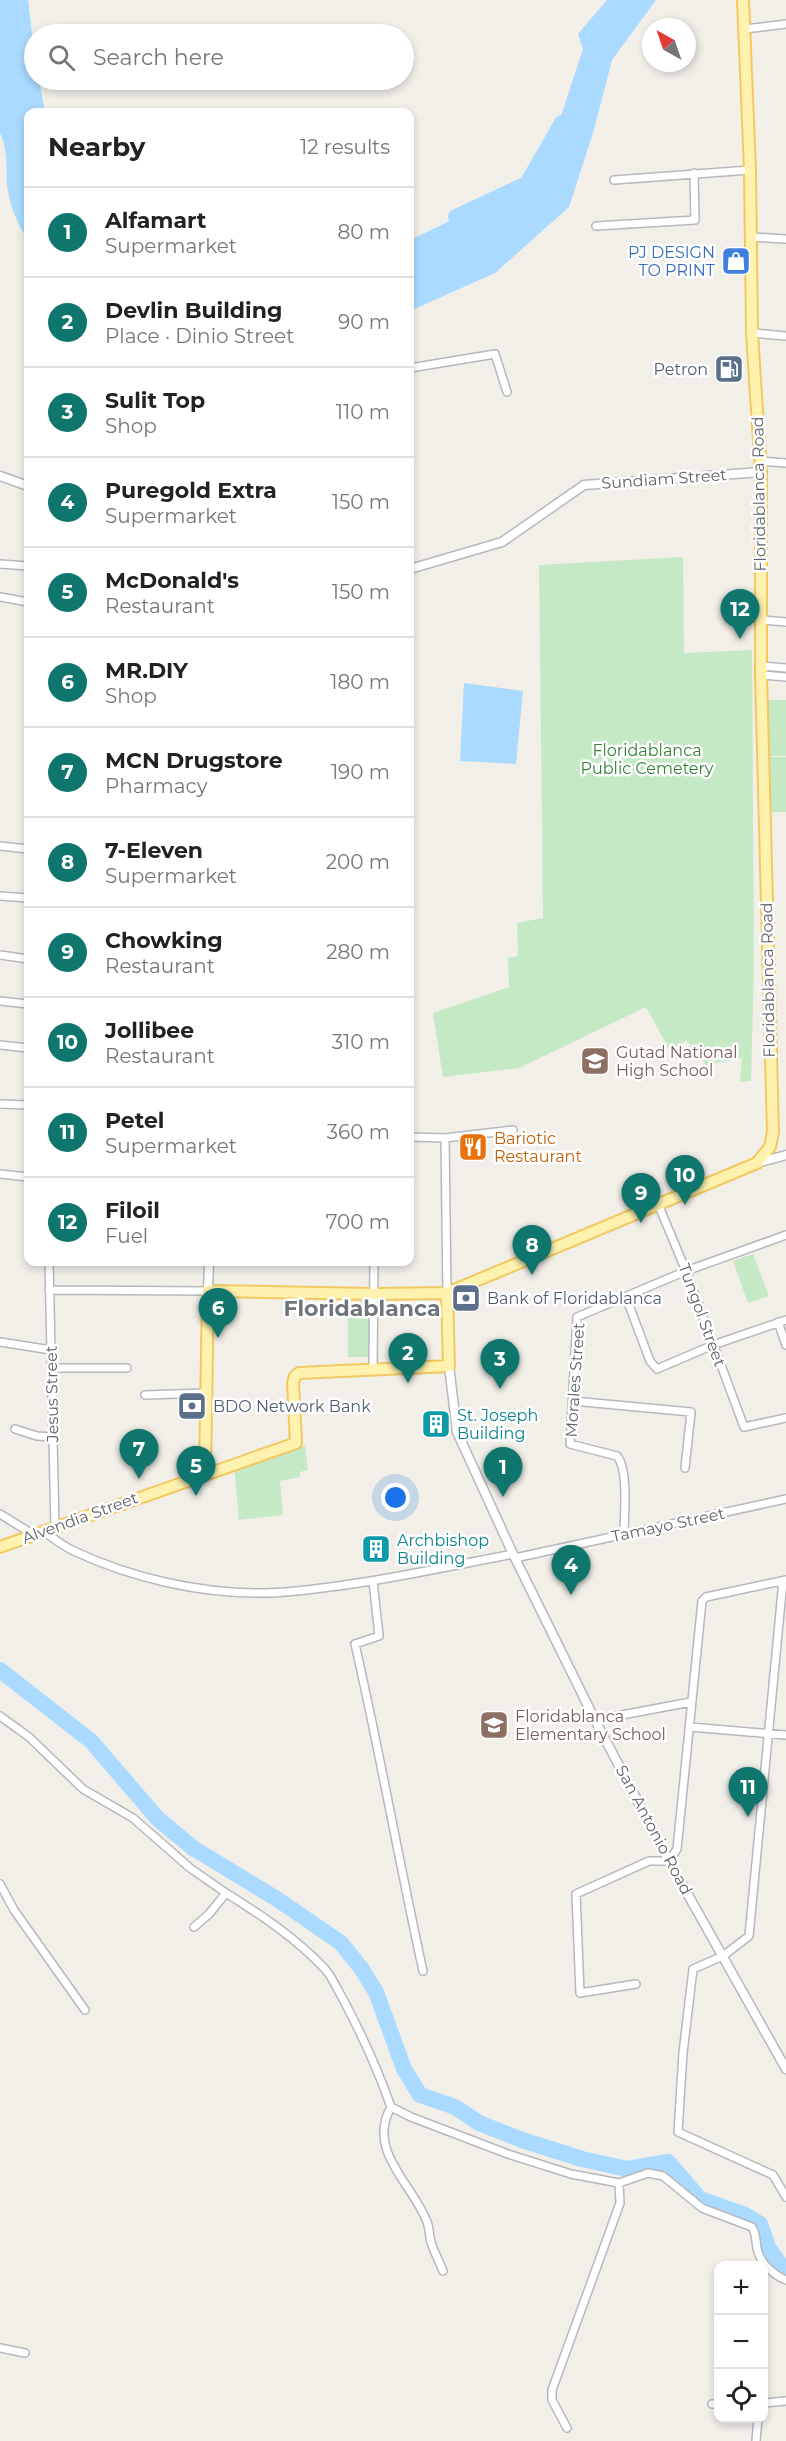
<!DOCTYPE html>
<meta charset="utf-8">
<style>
:root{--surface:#fff;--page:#f2f2f2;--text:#222;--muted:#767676;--line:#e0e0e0;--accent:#0f766e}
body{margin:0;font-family:Montserrat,sans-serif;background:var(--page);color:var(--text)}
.controls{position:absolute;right:18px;bottom:18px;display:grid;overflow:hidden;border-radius:12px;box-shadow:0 3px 9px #0003}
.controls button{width:54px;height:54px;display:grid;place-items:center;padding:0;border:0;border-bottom:2px solid var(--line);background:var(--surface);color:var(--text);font:30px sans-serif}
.compass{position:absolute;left:642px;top:18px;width:54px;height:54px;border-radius:50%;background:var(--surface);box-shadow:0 3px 9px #0003;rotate:320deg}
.you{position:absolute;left:396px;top:1498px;width:21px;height:21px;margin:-15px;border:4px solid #fff;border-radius:50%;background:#1a73e8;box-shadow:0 0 0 9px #1a73e833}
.badge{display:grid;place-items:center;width:39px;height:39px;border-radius:50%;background:var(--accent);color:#fff;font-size:20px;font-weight:700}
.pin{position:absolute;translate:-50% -50px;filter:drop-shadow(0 2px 3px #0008)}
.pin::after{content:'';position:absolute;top:32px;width:21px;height:18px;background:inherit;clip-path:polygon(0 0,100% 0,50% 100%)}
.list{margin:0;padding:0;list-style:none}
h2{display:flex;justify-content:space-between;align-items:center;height:78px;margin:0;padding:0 24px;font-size:26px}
h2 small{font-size:20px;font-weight:400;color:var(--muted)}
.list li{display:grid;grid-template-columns:39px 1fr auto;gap:18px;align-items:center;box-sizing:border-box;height:90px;padding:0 24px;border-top:2px solid var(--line)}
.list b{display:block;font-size:22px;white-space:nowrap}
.list p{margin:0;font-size:20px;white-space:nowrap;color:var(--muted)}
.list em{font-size:20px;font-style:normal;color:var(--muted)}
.icon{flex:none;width:33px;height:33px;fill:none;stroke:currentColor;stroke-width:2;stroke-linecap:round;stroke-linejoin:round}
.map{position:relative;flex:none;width:786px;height:2441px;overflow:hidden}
.search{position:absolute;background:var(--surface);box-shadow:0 3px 9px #0003;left:24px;top:24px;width:390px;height:66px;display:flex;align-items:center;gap:15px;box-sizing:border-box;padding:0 21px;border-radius:33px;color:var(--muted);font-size:22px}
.panel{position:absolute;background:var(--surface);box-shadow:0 3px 9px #0003;left:24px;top:108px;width:390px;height:1158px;border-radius:12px}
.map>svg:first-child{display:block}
.green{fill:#c5e8c5}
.water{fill:#aadaff}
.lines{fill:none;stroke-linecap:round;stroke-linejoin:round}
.river{stroke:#aadaff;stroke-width:16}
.minor-casing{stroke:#b5b8bc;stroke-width:10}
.tertiary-casing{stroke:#b5b8bc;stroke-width:11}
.primary-casing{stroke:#f2c960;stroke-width:14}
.minor{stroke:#fff;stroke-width:7}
.tertiary{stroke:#fff;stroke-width:8}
.primary{stroke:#fff2af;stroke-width:10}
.labels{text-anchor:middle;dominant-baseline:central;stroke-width:5;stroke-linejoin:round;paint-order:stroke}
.shop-label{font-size:16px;fill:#366cbe;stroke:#fff;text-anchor:end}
.service-label{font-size:16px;fill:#4e5e75;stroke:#fff;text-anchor:start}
.street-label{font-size:16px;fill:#5f6368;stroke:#fff}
.park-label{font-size:16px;fill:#348238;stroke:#fff}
.education-label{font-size:16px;fill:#785e54;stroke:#fff;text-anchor:start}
.food-label{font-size:16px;fill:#c56008;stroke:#fff;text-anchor:start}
.culture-label{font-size:16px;fill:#0d838f;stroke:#fff;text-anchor:start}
.district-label{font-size:22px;font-weight:bold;fill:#70757a;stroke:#fff}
</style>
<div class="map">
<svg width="786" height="2441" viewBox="0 0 786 2441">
<rect width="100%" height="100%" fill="#f1efe8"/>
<path class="green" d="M683,557L684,653L752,650L754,965L751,1081L740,1082L742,1058L706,1065L686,1040L671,1053L646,1007L519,1068L443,1077L433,1013L509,987L508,958L518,956L517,923L543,918L539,565Z
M767,700H786V756H768Z
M769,757H786V812H769Z
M753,1254L769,1296L748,1303L733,1261Z
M374,1301V1357H348V1302Z
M305,1446L308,1470L300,1472V1477L280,1481L283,1515L239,1520L234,1466Z"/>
<path class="water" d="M0,0H28L34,49V80H39L45,112H28V240C17,224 9,204 7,184C6,165 8,151 0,133Z
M607,0H656L612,60L593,133L569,207L495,273L410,311V240L515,190L543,162L559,122L583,49L578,34Z
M464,683L523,691L516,764L460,761Z"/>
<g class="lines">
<path class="river" d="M456,217L527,184L562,123
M0,1670L91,1741L158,1819L193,1848L277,1899L341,1943L361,1968L376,1992L404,2069L420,2095L455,2107L479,2123L522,2140L582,2159L627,2169L668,2162L700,2199L743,2214L760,2224L769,2249L782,2267H786"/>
<g class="minor-casing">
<path id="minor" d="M745,29L786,24
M614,180L750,170
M596,226L695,220L694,173
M751,237L786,239
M752,333L786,336
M410,368L495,354L507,392
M760,461L786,463
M0,564L28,566
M0,597L28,602
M761,620L786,622
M761,666L786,668
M761,675L786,677
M0,846L28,849
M0,896L28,898
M0,955L28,959
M0,1001L28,1004
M0,1045L28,1048
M0,1104L28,1105
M410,1137L445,1138L513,1130
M445,1138L447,1293
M0,1174L28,1177
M658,1204L686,1271L744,1427L786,1418
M49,1262L55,1527
M49,1290L208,1291
M626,1297L650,1361L657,1369L713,1345L786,1320
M778,1322L786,1345
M0,1342L51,1350
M51,1368H127
M373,1369L374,1262
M145,1395L207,1393
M573,1401L691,1412L685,1468
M15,1429L37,1436L52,1437
M0,1514L34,1535
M43,1531C53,1538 63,1546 74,1551C131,1578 201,1594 265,1593C289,1593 313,1589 338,1586C397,1578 455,1565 513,1554
M624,1535C624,1516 629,1470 617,1456L570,1444L577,1317L686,1271L786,1235
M515,1558L786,1499
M373,1581L379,1636L355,1644C380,1753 399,1862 423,1971
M783,1581L749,1936L723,1956L693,1969L683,2053L678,2132L773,2175L786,2197
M0,1716L29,1737L83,1789L133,1818L190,1868L226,1893
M595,1720L691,1702
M690,1727L786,1735
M0,1884L14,1910L85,2010
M194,1927L209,1914L226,1893C261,1915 296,1938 325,1969C333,1978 338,1991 344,2001C362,2035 378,2070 391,2107L411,2117L508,2154L571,2174L619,2183L648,2173L663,2176L702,2208L752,2227C757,2234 755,2243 758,2252C762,2265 774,2275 786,2280
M636,1984L580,1993L576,1894L649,1861H669L677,1849L702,1601L706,1597L786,1580
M391,2107C366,2151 413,2184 427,2222C430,2229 429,2238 432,2245C435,2254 440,2263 443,2271
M0,2348L25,2353
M764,2403L786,2401
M712,2404H718
M567,2428L552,2400V2390L620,2203L619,2183
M756,2441L758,2418"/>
</g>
<g class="tertiary-casing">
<path id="tertiary" d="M0,476L28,486
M410,569L502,542L584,485L761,472
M757,1163L786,1155
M208,1291L209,1262
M449,1366L457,1432L513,1554L595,1720L669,1861L786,2069"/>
</g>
<g class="primary-casing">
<path id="primary" d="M205,1474L208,1291L374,1294L447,1293L757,1163L770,1147L773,1132L761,675V472L752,333L750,170L743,0
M0,1547L296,1443L293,1383L295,1376L299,1373L449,1366L447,1293"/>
</g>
<use href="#minor" class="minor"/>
<use href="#tertiary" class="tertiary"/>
<use href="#primary" class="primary"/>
</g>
<defs>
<g id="shop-square" transform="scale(1.5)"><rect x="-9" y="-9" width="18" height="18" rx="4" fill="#3f7fe0" stroke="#fff"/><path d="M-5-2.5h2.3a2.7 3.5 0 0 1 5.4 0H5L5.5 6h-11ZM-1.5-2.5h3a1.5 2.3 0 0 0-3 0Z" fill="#fff"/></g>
<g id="fuel-square" transform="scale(1.5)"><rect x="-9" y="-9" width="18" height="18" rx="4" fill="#5c6f8a" stroke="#fff"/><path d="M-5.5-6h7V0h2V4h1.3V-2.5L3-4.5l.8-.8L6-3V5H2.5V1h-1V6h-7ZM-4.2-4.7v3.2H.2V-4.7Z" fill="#fff"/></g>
<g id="school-square" transform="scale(1.5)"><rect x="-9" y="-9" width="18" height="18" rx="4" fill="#8d6e63" stroke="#fff"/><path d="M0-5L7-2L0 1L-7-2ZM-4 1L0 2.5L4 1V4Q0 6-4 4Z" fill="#fff"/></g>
<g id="restaurant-square" transform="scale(1.5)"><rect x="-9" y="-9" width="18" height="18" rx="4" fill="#e8710a" stroke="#fff"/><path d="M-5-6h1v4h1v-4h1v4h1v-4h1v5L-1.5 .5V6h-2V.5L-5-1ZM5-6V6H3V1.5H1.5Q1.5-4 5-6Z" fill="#fff"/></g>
<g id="bank-square" transform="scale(1.5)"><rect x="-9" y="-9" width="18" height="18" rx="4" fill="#5c6f8a" stroke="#fff"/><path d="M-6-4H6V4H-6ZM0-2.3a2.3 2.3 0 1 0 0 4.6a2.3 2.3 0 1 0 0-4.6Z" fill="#fff"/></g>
<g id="building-square" transform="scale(1.5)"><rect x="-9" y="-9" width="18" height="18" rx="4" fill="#0f9aa8" stroke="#fff"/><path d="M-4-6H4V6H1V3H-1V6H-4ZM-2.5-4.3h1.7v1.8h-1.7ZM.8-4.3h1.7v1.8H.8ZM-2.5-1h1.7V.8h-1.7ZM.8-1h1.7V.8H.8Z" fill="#fff"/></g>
</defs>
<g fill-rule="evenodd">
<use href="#shop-square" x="736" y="261"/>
<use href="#fuel-square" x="729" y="369"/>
<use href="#school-square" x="595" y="1061"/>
<use href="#restaurant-square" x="473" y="1147"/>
<use href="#bank-square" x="466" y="1298"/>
<use href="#bank-square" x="192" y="1406"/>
<use href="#building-square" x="436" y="1424"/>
<use href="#building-square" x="376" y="1549"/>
<use href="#school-square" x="494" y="1725"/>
</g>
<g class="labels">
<g class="shop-label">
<text x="715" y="252">PJ DESIGN<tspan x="715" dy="18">TO PRINT</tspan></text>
</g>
<g class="service-label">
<text x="708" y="369" text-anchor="end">Petron</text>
<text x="487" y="1298">Bank of Floridablanca</text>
<text x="213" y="1406">BDO Network Bank</text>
</g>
<g class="street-label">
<text transform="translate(664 479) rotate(-4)">Sundiam Street</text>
<text transform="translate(759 494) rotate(-91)">Floridablanca Road</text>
<text transform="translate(768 980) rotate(-91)">Floridablanca Road</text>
<text transform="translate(702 1315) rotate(70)">Tungol Street</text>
<text transform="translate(575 1380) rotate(-86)">Morales Street</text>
<text transform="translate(52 1394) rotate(-91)">Jesus Street</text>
<text transform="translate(80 1518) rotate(-20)">Alvendia Street</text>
<text transform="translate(668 1525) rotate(-12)">Tamayo Street</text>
<text transform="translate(654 1830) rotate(62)">San Antonio Road</text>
</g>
<g class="park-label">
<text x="647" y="750">Floridablanca<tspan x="647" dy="18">Public Cemetery</tspan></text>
</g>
<g class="education-label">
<text x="616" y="1052">Gutad National<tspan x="616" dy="18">High School</tspan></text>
<text x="515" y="1716">Floridablanca<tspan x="515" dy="18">Elementary School</tspan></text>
</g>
<g class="food-label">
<text x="494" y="1138">Bariotic<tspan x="494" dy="18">Restaurant</tspan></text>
</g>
<g class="culture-label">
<text x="457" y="1415">St. Joseph<tspan x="457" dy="18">Building</tspan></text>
<text x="397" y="1540">Archbishop<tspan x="397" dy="18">Building</tspan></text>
</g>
<g class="district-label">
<text x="362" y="1308">Floridablanca</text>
</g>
</g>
</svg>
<div class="controls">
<button>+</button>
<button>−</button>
<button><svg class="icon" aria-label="locate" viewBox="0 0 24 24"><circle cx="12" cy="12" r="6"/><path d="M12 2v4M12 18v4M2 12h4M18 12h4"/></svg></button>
</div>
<svg class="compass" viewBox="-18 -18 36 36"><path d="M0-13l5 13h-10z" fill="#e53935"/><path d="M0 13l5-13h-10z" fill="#767676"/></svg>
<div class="you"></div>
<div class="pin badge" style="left:503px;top:1497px">1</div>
<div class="pin badge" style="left:408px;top:1383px">2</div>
<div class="pin badge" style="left:500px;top:1389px">3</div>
<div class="pin badge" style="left:571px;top:1595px">4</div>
<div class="pin badge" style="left:196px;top:1496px">5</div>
<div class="pin badge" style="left:218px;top:1338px">6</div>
<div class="pin badge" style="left:139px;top:1479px">7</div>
<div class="pin badge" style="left:532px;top:1275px">8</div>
<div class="pin badge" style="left:641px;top:1223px">9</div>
<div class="pin badge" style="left:685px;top:1205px">10</div>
<div class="pin badge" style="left:748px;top:1817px">11</div>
<div class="pin badge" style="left:740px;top:639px">12</div>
<div class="search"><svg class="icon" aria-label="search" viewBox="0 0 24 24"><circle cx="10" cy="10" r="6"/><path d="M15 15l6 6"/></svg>Search here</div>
<section class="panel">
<h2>Nearby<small>12 results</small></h2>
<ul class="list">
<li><span class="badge">1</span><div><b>Alfamart</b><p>Supermarket</p></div><em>80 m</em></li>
<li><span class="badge">2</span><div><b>Devlin Building</b><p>Place · Dinio Street</p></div><em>90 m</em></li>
<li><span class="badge">3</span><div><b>Sulit Top</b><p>Shop</p></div><em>110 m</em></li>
<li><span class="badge">4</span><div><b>Puregold Extra</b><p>Supermarket</p></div><em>150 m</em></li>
<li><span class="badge">5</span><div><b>McDonald's</b><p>Restaurant</p></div><em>150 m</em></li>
<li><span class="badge">6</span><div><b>MR.DIY</b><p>Shop</p></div><em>180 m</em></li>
<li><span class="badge">7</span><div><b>MCN Drugstore</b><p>Pharmacy</p></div><em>190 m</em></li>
<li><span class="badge">8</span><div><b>7-Eleven</b><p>Supermarket</p></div><em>200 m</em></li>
<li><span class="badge">9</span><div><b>Chowking</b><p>Restaurant</p></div><em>280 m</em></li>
<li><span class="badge">10</span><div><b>Jollibee</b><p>Restaurant</p></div><em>310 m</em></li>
<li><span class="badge">11</span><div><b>Petel</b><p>Supermarket</p></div><em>360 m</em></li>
<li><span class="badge">12</span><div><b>Filoil</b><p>Fuel</p></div><em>700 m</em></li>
</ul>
</section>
</div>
